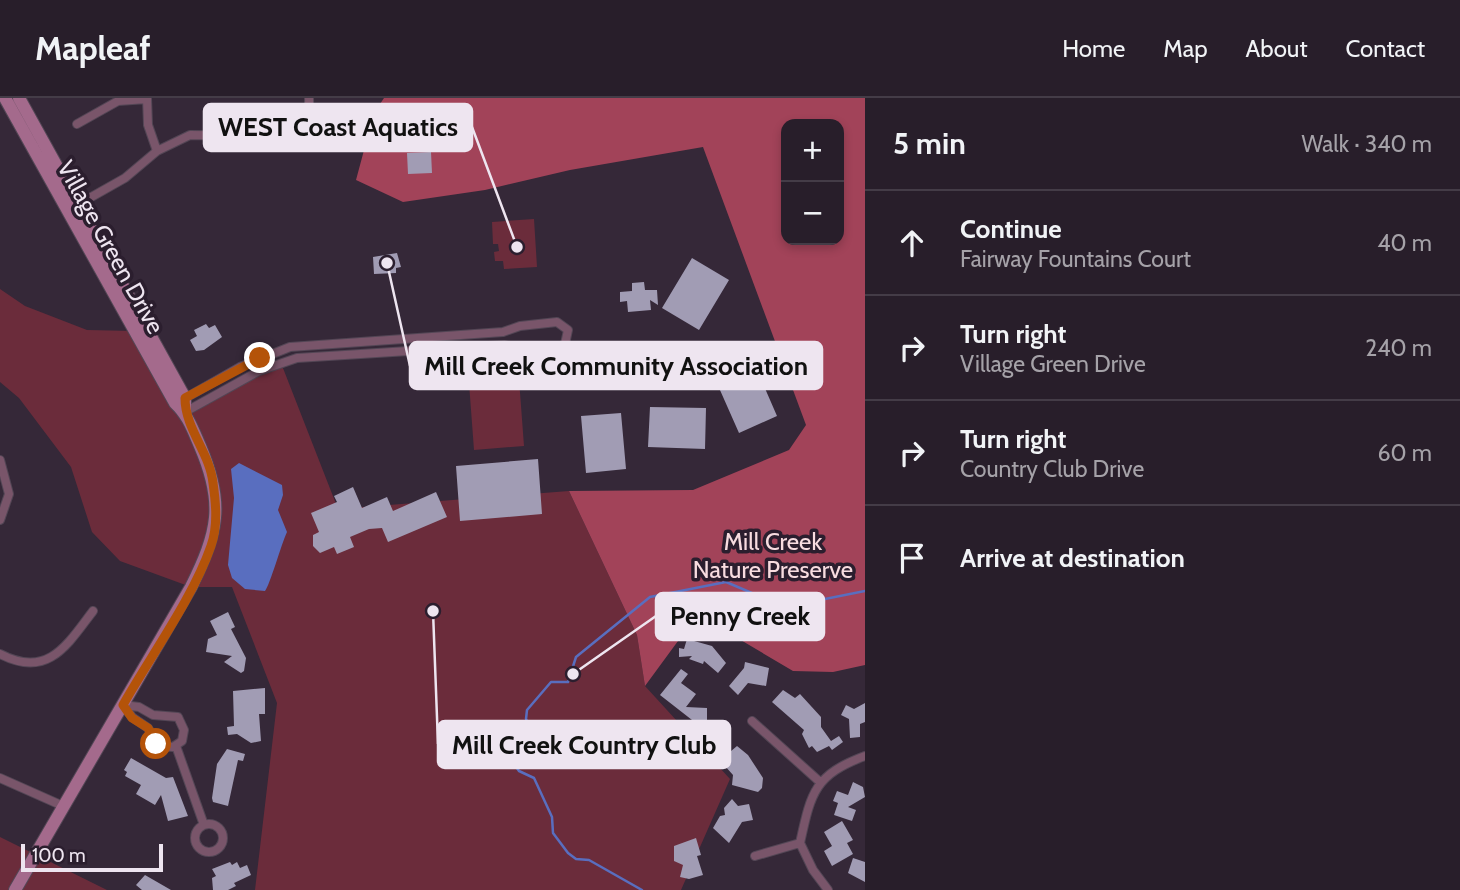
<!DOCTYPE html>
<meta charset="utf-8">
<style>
:root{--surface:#281e2a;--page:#342b36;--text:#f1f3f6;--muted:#a5a2a8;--line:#443c47}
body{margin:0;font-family:Cabin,sans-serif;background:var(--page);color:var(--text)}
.controls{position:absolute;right:21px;top:21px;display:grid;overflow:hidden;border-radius:14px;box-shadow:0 4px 10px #0003}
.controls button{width:63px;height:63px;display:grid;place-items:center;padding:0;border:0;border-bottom:2px solid var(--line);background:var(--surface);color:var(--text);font:35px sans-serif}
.scale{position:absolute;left:21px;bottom:18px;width:142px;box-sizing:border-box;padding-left:7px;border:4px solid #eee5f0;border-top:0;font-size:19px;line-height:24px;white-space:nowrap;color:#eee5f0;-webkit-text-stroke:5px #2b1e2e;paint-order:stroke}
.stop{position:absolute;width:21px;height:21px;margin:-16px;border:5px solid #b45309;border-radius:50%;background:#fff}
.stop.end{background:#b45309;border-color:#fff;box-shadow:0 2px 7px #0008}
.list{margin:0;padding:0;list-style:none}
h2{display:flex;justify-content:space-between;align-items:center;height:91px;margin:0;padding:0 28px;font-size:30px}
h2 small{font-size:23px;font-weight:400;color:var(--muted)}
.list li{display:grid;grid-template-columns:46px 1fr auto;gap:21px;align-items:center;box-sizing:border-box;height:105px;padding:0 28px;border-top:2px solid var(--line)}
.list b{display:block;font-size:26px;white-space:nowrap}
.list p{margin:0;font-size:23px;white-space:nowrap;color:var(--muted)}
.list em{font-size:23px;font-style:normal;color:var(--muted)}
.icon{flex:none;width:38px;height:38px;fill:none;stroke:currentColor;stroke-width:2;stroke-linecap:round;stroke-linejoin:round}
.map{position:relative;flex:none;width:865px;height:792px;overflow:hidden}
header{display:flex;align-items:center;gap:42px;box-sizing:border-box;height:98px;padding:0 35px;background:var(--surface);border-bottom:2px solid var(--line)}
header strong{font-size:33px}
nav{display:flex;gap:38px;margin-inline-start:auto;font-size:24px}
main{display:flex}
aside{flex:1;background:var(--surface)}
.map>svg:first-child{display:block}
.green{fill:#6b2c3b}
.forest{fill:#a24359;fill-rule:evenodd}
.water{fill:#596ebf}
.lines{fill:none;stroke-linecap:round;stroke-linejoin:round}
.stream{stroke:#596ebf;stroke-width:2.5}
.building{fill:#a19cb4}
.street-casing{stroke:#534655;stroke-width:10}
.secondary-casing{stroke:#534655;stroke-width:14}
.street{stroke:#79556a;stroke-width:8}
.secondary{stroke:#a46a8c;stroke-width:12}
.route{stroke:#b45309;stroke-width:9}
.labels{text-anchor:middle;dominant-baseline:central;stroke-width:7;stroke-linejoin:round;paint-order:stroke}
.street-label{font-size:24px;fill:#eee5f0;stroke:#2b1e2e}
.park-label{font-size:24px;fill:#f8dce0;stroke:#2b1e2e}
.leader{fill:none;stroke:#eee5f0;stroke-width:2.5}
.callout-dot{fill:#eee5f0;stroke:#2b1e2e;stroke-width:2.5}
.callout{fill:#eee5f0;stroke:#eee5f0;stroke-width:2.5}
.callout-label{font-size:26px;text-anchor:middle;font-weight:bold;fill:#111}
</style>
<header>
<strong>Mapleaf</strong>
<nav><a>Home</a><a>Map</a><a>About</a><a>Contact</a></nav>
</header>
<main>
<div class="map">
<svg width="865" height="792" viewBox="0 0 865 792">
<rect width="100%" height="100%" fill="#352838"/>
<path class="green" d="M534,121L537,169L504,171L503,163H495L494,154L499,153L498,146H493L492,124Z
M0,191L25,208L87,232L134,233L185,314L281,265L338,411L569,393L637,537L645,588L730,681L681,792H255L277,605L232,489H191L120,463L92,434L71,369L19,300L0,284Z
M519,281L524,348L474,352L469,285Z
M0,739L107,792H0Z"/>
<path class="forest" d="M384,0H865V567L833,574L793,573L717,528H689L645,588L637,537L569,393L693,392L789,352L806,327L703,49L570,72L485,92L403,104L356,82L374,15ZM786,26H839V142H786Z"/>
<path class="water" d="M239,365L282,387L283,397L278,412L287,434C281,447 270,487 265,493L245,491L232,480L228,467L234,400L231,371Z"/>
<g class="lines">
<path class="stream" d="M642,792L589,762L576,761L568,755L553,735L552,719L534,680L519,673L512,663L513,654L530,644L534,636L526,621L527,612L551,584H568L576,559L650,499L726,484L785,509L865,493"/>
</g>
<path class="building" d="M431,54L432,75L408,76L407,55Z
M397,155L401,169L396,170V175L374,176L373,159Z
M692,160L729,182L699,232L662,210Z
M644,184L645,192H657L658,207L650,202L651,212L628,214L627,203L620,204V194L632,193V185Z
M206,226L209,230L215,227L222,239L204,252L196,253L190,242L197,238L194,232Z
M754,265L777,318L739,335L716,283Z
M650,309L706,310L705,351L648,349Z
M621,315L626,371L586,375L581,318Z
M538,361L542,416L460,423L456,368Z
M353,389L362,410L387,399L393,413L436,394L447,419L388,444L382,430L369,431L350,439L354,449L337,456L334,449L320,455L313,448V437L319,434L311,415L337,404L334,398Z
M228,514L235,529L231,531L246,560L244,573L241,575L224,564L232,558L206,554L208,541L217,537L210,523Z
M687,541L712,548L726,565L718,575L704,563L703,566L689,561L692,558L679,559V550L684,551Z
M745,564L769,570L766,588L748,585L738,597L729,588L744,570Z
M681,571L688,576L681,585L696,596L686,609L707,610V627L718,646L704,658L690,642L681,641L688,634L685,629L692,622L660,597Z
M265,590V616H259L261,643L251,645L237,636L228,637L227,629L234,628L233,593Z
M783,592L795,600L800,596L821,619V629L831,643L839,638L843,644L832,652L829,648L817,654L812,648L809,650L802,636L804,632L772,604Z
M865,605V624L860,626V639L850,640L849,621L841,617L846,607L854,611Z
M737,648L748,657L763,680L762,690L758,694L732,687L733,677L725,668L729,665L724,659Z
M227,651L245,656L243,663L238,662L228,708L213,704L212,700L217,666Z
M131,660L166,680L173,679L188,718L168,723L161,697L155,707L136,696L141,687L125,678L127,674L124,672Z
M853,684L863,689L865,699L848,709L856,712L852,723L834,717L838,705L833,703L837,693L848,697Z
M732,701L738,708L749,706L753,722L742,724L729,745L713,730L720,718L725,717L724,710Z
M842,723L853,742L847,745L853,756L832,768L824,753L832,748L824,734Z
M696,740L701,757L697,758L703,777L689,781L680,779L683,767L674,763V748Z
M853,760L865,764V784L848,775Z
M230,764L232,767L237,764L240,770L247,767L251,777L234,785L236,788L228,792H213L212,780L216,778L212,771Z
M145,777L171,792H142L136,787Z"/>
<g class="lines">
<g class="street-casing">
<path id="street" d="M147,0L148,27L157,53
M77,26L118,3L147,1
M79,106L125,80L157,53L190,37L289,38C303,30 310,17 309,0
M182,302L240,269L290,249L503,234L520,228L557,224L568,232L565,246L561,248L522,250L504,247L297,260L259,273L185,314
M0,362L9,396L0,422
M0,556C48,581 67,547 93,513
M123,607L139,609L153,617L178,619L184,632L182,643L173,649L159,648L148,630L132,619Z
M752,623L820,684
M176,648L204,727
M0,680L63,708
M195 740a14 14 0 1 1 28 0a14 14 0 1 1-28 0Z
M800,745C811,695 814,677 865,658
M800,745L813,772L828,792
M755,758L800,745"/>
</g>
<g class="secondary-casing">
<path id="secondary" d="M5,0L175,305C188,317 193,332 200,348C225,406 218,434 191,489L15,792
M19,0L185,300V314"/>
</g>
<use href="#street" class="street"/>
<use href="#secondary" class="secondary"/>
</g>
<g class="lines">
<path class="route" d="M156,646L148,630L132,620L123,607C150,559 193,500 211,448C218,428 216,406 213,385C210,355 185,331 185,300L260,260"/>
</g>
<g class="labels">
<g class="street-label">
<text transform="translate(111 149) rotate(61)">Village Green Drive</text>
</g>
<g class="park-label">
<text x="773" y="443">Mill Creek<tspan x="773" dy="28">Nature Preserve</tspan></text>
</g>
</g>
<path class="leader" d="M517 149L472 29M387 165L410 268M573 576L656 518M433 513L438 646"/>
<g class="callout-dot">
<circle cx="517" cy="149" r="7"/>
<circle cx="387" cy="165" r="7"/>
<circle cx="573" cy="576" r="7"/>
<circle cx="433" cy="513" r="7"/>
</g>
<g class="callout">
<rect x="204" y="6" width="268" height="47" rx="7"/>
<rect x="410" y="244" width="412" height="47" rx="7"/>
<rect x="656" y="495" width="168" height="47" rx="7"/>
<rect x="438" y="623" width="292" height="47" rx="7"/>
</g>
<g class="callout-label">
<text x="338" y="38">WEST Coast Aquatics</text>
<text x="616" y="277">Mill Creek Community Association</text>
<text x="740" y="527">Penny Creek</text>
<text x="584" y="656">Mill Creek Country Club</text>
</g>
</svg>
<div class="controls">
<button>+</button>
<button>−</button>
</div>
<div class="scale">100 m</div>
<div class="stop" style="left:156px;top:646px"></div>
<div class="stop end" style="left:260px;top:260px"></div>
</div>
<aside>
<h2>5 min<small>Walk · 340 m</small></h2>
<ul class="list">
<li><svg class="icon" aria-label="ahead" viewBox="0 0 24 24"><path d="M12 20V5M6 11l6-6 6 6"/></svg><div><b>Continue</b><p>Fairway Fountains Court</p></div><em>40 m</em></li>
<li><svg class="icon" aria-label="right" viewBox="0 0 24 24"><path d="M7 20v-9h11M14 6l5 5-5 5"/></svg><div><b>Turn right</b><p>Village Green Drive</p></div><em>240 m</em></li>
<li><svg class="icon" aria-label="right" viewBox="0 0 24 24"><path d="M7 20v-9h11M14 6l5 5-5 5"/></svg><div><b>Turn right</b><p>Country Club Drive</p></div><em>60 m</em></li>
<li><svg class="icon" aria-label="arrive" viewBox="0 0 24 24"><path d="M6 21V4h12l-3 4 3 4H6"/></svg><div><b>Arrive at destination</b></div></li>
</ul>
</aside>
</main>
